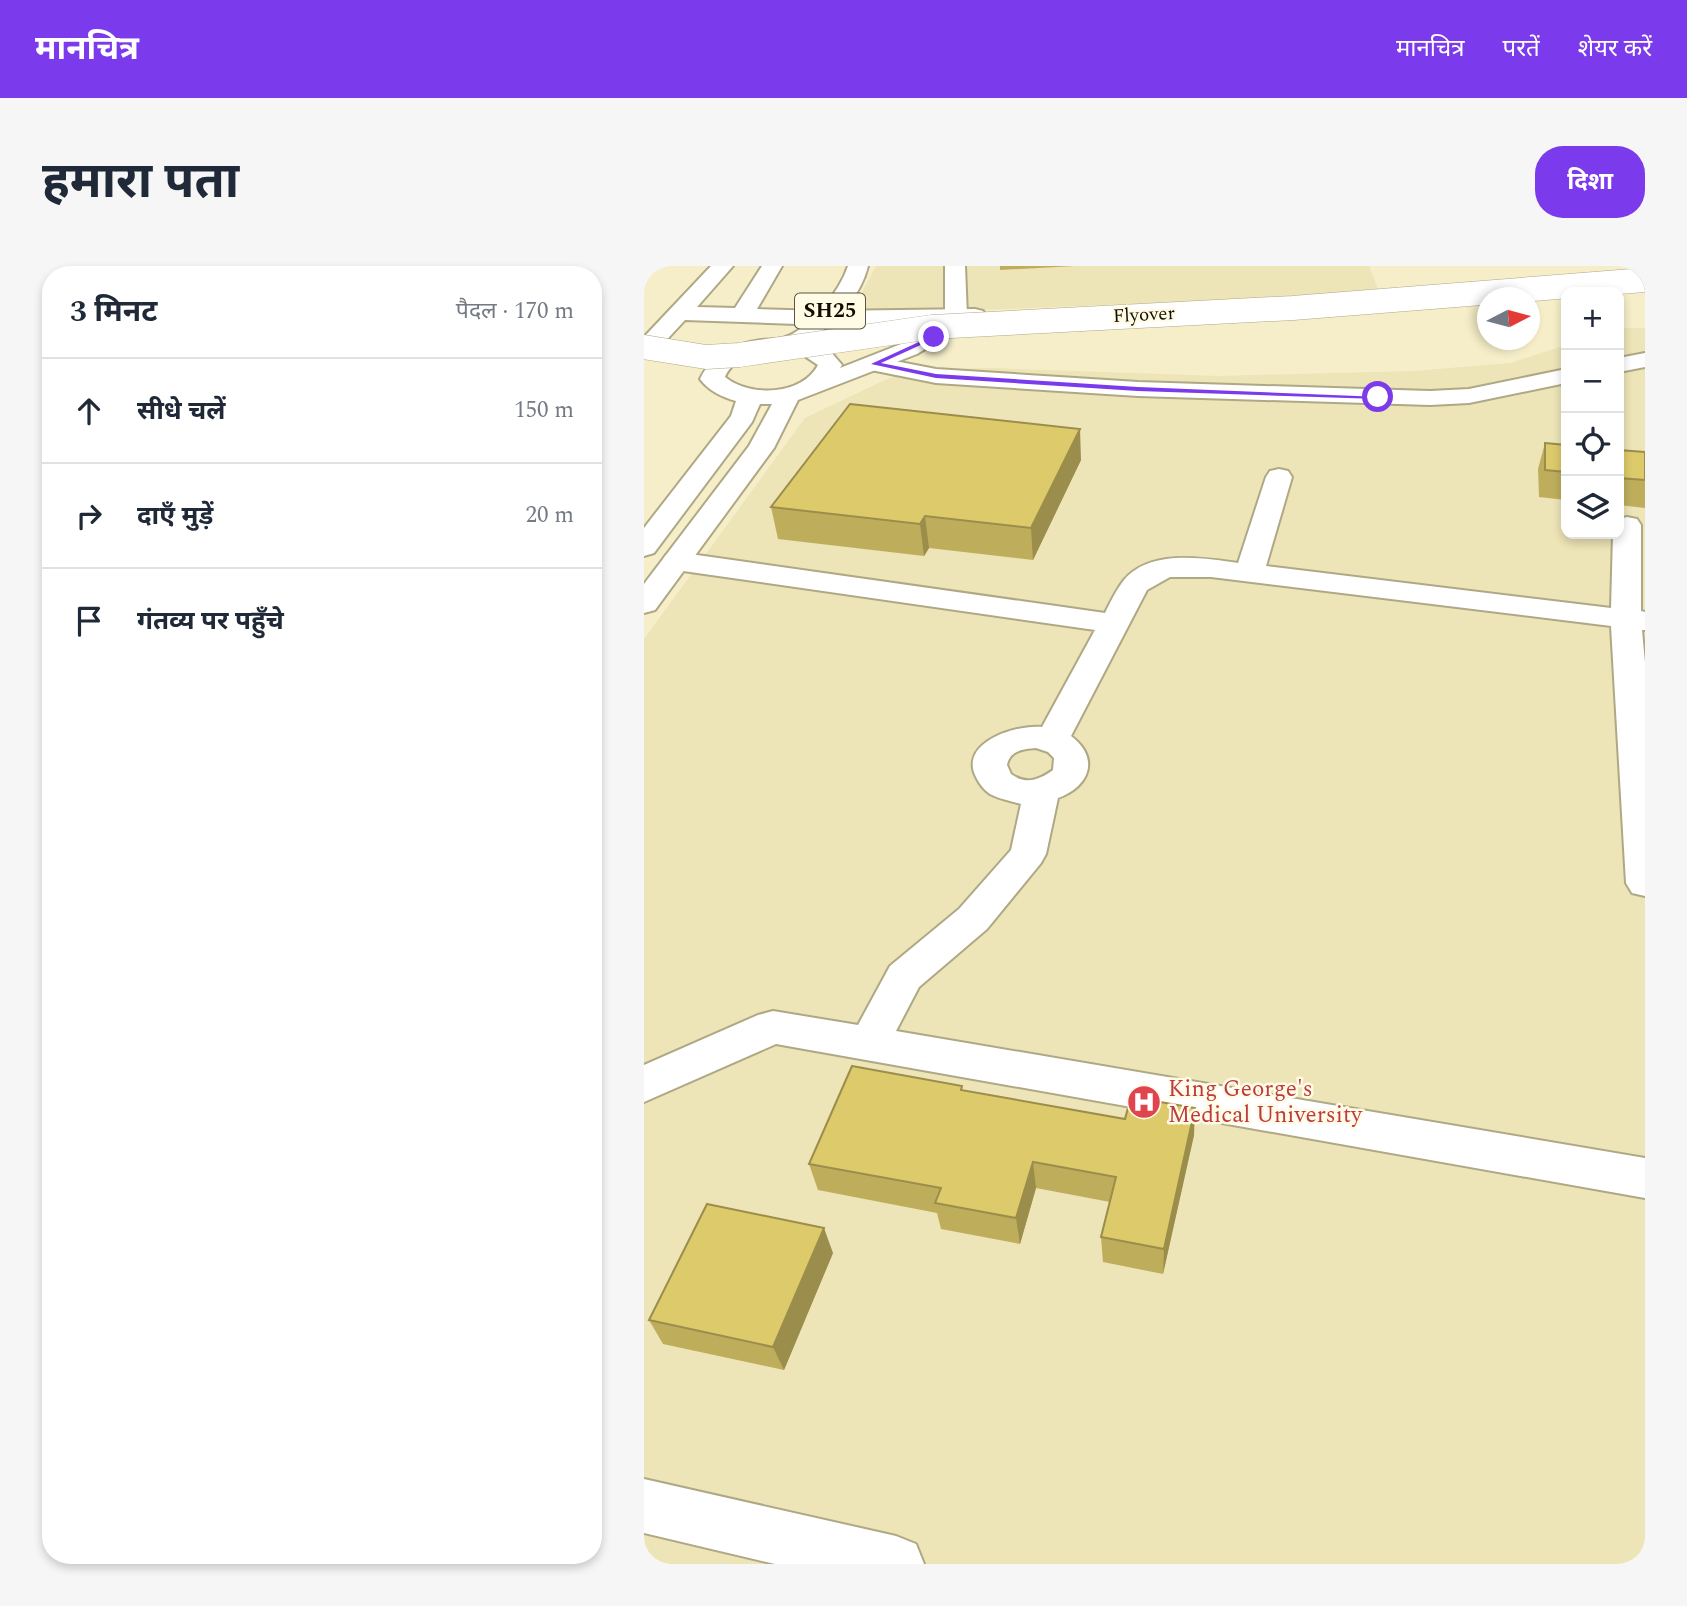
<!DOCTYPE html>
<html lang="hi">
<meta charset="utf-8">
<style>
:root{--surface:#fff;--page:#f6f6f7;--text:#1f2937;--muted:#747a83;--line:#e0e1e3;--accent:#7c3aed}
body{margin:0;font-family:Spectral,"Noto Sans Devanagari",serif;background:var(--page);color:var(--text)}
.controls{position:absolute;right:21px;top:21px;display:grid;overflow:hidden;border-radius:14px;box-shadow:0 4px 10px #0003}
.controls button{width:63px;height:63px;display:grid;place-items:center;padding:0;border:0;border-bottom:2px solid var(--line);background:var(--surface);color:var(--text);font:35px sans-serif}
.compass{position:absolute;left:833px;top:21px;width:63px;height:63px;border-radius:50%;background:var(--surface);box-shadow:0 4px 10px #0003;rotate:84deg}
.stop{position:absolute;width:21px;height:21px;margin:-16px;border:5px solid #7c3aed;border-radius:50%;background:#fff}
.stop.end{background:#7c3aed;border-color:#fff;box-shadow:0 2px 7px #0008}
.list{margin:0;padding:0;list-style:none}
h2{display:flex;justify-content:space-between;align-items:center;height:91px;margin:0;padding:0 28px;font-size:30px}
h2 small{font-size:23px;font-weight:400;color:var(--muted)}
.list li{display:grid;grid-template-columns:46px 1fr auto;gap:21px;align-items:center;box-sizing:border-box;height:105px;padding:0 28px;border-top:2px solid var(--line)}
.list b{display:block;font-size:26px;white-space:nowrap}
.list em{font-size:23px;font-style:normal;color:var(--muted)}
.icon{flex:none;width:38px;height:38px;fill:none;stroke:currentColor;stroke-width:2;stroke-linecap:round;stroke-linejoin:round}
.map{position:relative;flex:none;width:1001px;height:1298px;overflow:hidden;border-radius:28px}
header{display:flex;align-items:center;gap:42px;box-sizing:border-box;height:98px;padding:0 35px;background:var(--accent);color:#fff}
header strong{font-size:33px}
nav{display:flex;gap:38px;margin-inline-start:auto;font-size:24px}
.intro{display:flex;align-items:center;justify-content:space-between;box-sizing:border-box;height:168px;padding:0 42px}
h1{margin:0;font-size:49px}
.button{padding:18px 32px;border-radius:28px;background:var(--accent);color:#fff;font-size:24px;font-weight:700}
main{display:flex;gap:42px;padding:0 42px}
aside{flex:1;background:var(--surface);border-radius:28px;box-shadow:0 4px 10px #0003}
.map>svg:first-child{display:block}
.built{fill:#ede4b7}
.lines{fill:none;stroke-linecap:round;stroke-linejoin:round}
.minor-casing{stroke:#afa885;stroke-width:4}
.major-casing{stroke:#afa885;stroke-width:4}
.minor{fill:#fff;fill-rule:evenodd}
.major{fill:#fff;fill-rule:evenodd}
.major-bridge-casing{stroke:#afa885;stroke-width:25;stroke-linecap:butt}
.major-bridge{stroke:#fff;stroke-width:24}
.wall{fill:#beae5c}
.shaded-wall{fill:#9b8d4b}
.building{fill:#ddca6b;stroke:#9b8d4b;stroke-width:2}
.route{fill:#7c3aed}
.labels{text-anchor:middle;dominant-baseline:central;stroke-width:5;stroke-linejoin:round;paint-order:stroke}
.far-street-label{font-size:19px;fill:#100d02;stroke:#fffbe4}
.shield{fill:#fffbe4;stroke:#585446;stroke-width:2}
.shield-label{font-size:21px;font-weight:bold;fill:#100d02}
.health-label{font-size:23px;fill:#be3a42;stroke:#fffbe4;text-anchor:start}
</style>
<header>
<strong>मानचित्र</strong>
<nav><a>मानचित्र</a><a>परतें</a><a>शेयर करें</a></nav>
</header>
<div class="intro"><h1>हमारा पता</h1><a class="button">दिशा</a></div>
<main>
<aside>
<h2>3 मिनट<small>पैदल · 170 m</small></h2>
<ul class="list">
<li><svg class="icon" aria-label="ahead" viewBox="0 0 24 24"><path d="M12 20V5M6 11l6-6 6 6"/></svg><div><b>सीधे चलें</b></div><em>150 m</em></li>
<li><svg class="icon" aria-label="right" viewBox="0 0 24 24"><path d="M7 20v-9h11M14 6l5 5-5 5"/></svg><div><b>दाएँ मुड़ें</b></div><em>20 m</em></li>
<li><svg class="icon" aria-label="arrive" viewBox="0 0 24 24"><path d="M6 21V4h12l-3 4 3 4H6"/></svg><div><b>गंतव्य पर पहुँचे</b></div></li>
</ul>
</aside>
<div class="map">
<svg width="1001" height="1298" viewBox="0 0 1001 1298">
<rect width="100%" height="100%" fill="#f5eec8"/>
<path class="built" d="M232,0H725L736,28L261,47L208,45Z
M975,62H1001V1298H0V373L161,152L262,104L347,102L574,110L770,105L867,97L922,79V268H975Z"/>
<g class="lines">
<g class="minor-casing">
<path id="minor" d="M0,0H12L9,4L0,7Z
M67,0H89L53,41L91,42L118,0H138L113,43L180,45L331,43L339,45L342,50L339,55L331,57L180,59L41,54L15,82H0V71Z
M1001,87V101L975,106V92Z
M230,91L292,103L494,116L786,125L825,123L922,103V117L825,137L786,139L494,130L292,117L222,103L218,98L222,93Z
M635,203L644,205L648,211L622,300L967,342L969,268H975V253L983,251L993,253L997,259V345L1001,346V364H998L1001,397V630L988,627L982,617L967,360L567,311H526L503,324L427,470C456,492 446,520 414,532L402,588L397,597L343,663L275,721L252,765L1001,892V932L132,778L0,836V799L114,749L129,745L214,759L246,700L315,643L367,584L377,538C367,535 355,533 346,528C340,524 335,517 332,511C314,476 374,458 398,461L451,364L32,304L22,301L18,295L22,289L32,286L461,347C466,337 472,324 480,314C506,283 559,292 594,297L622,211L626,205ZM392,482L404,486L410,492L409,504C395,514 382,519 367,508L363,499C366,484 380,483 392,482Z
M0,1213L252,1270L272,1278L280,1298H131L0,1267Z"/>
</g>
<g class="major-casing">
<path id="major" d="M204,0H224C216,32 191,57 164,76L186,85L198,99L196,102L257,78L301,48V0H321L323,50L305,68L273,88L154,134L130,182L11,344L0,347V318L105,180L128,138H116L108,156L10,287L0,290V262L87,150L92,135C78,131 65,125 56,113C69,87 89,78 117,74C124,73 133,74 139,72C165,64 196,25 204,0ZM144,86L159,89L174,99C158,130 105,131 81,111C91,87 121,87 144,86Z"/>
</g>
<use href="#minor" class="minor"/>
<use href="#major" class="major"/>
<g class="major-bridge-casing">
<path id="major-bridge" d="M0,81L62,91L95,89L288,61L649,42L1001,14"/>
</g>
<use href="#major-bridge" class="major-bridge"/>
</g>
<path class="wall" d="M356,0H431L356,4Z
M901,177L922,179V234L895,231L894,203Z
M975,184L1001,186V242L975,239Z
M437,194L389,294L285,282L280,290L134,273L127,241Z
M319,824L550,869L519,1008L459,996L457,971L466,936L392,922L376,978L297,963L293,947L174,924L165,898Z
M189,987L140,1104L19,1078L5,1054Z"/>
<path class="shaded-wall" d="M436,163L437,194L389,294L387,262Z
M281,250L285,282L280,290L276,258Z
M551,842L550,869L519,1008L520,983Z
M389,896L392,922L376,978L372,952Z
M180,962L189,987L140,1104L129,1081Z"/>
<path class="building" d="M206,138L436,163L387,262L281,250L276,258L127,241Z
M901,177L922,179V206L901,204Z
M975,184L1001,186V214L975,212Z
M208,800L318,820L317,824L481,853L487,831L551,842L520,983L457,971L472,911L389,896L372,952L291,937L297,922L165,898Z
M63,938L180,962L129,1081L5,1054Z"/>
<path class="route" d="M290,69L292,72L237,97L292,108L494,121L738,131L734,133L494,125L292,112L227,98Z"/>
<defs>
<g id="hospital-disc" transform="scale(1.75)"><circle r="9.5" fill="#e0444e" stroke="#fffbe4"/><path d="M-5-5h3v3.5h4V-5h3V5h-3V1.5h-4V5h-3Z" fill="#fff"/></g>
</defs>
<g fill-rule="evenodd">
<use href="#hospital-disc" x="500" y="836"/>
</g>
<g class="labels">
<g class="far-street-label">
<text transform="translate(500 49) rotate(-3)">Flyover</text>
</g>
<rect class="shield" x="151" y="27.5" width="70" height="35" rx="5"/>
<g class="shield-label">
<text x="186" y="45">SH25</text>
</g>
<g class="health-label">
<text x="524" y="823">King George's<tspan x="524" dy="26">Medical University</tspan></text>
</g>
</g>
</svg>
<div class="controls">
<button>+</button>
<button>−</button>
<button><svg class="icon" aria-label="locate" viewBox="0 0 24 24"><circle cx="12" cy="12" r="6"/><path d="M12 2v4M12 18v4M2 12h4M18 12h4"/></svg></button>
<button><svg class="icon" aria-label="layers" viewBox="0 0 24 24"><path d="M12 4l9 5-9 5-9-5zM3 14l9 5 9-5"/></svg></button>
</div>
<svg class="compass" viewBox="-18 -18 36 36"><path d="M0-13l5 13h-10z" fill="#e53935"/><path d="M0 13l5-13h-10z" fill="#747a83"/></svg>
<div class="stop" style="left:734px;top:131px"></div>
<div class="stop end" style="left:290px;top:71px"></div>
</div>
</main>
